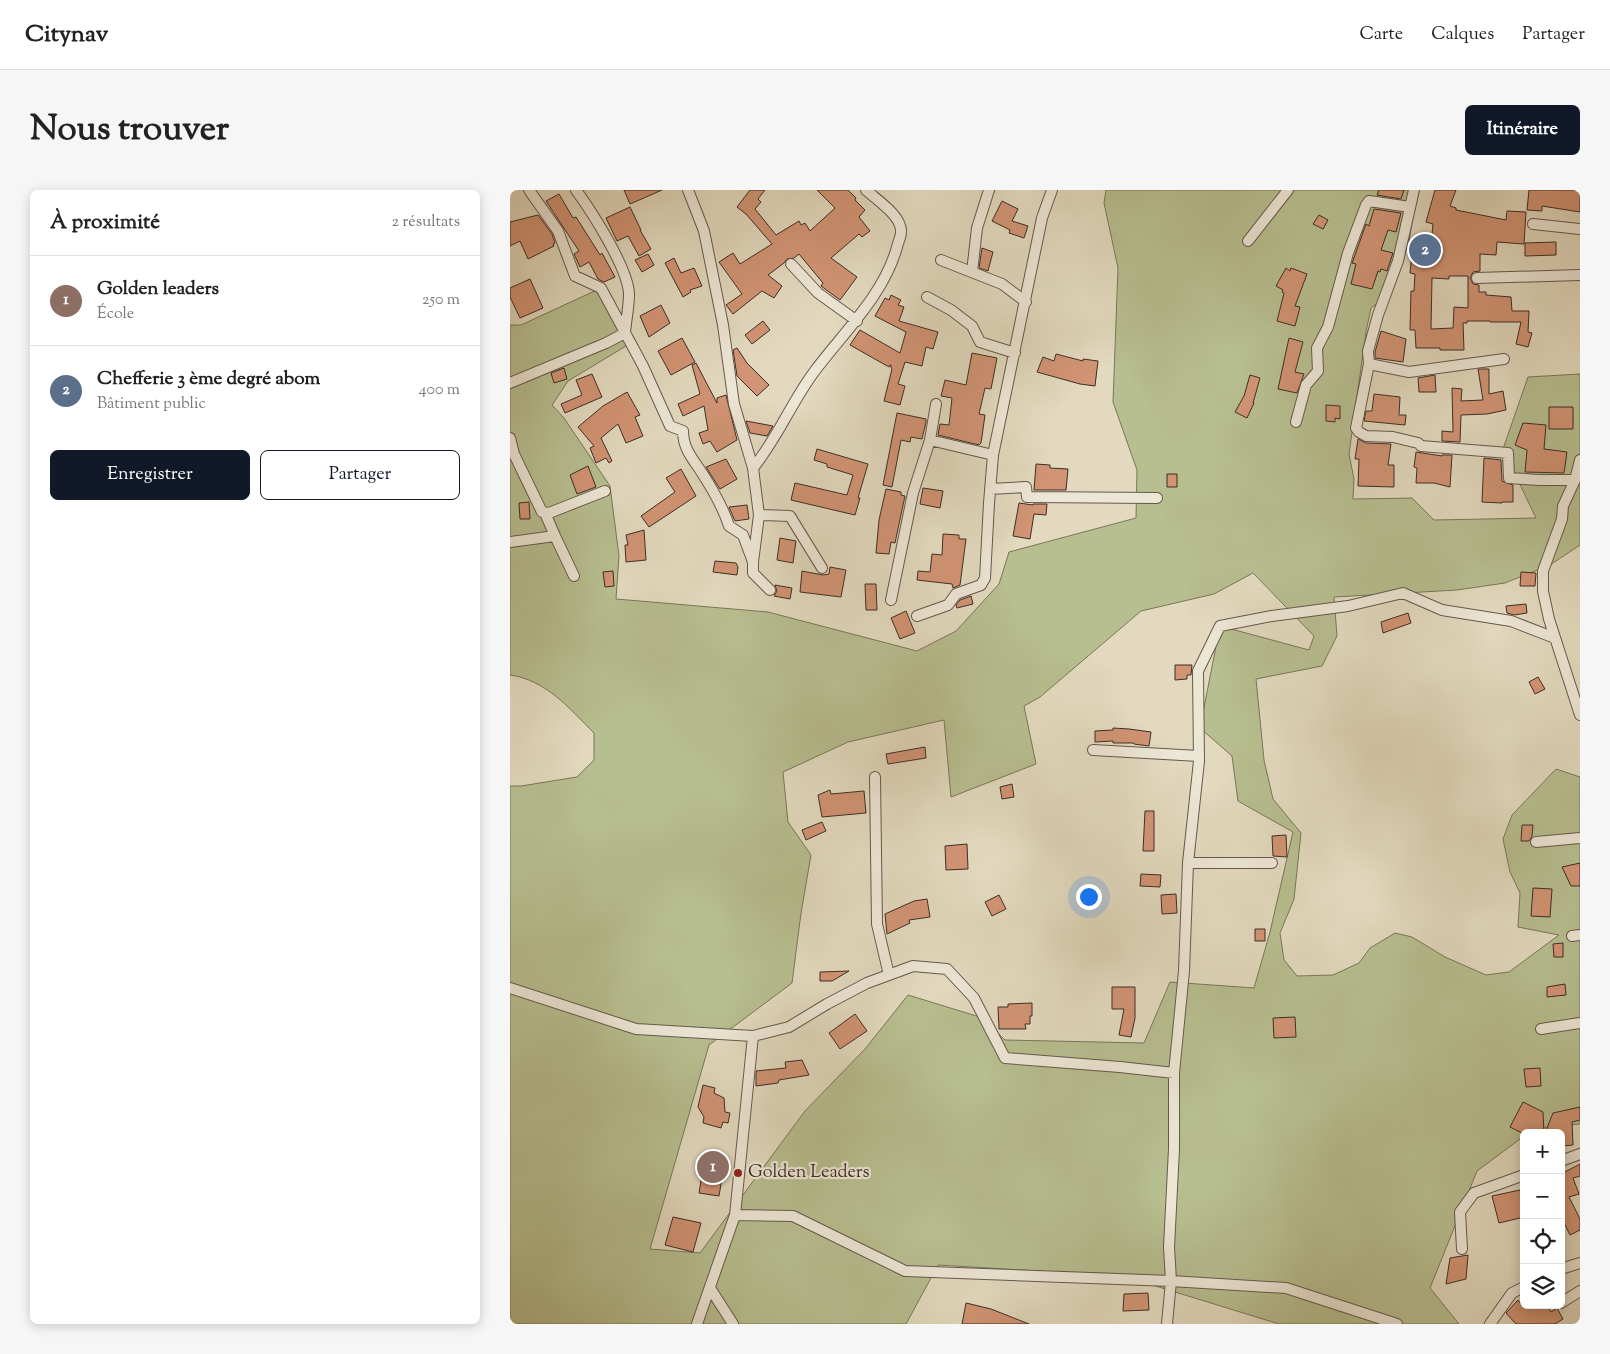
<!DOCTYPE html>
<html lang="fr">
<meta charset="utf-8">
<style>
:root{--surface:#fff;--page:#f6f6f6;--text:#222;--muted:#767676;--line:#e0e0e0;--accent:#111827}
body{margin:0;font-family:"Sorts Mill Goudy",serif;background:var(--page);color:var(--text)}
.controls{position:absolute;right:15px;bottom:15px;display:grid;overflow:hidden;border-radius:8px;box-shadow:0 2px 12px #0003}
.controls button{width:45px;height:45px;display:grid;place-items:center;padding:0;border:0;border-bottom:1px solid var(--line);background:var(--surface);color:var(--text);font:25px sans-serif}
.you{position:absolute;left:578px;top:706px;width:18px;height:18px;margin:-12px;border:4px solid #fff;border-radius:50%;background:#1a73e8;box-shadow:0 0 0 8px #1a73e833}
.badge{display:grid;place-items:center;width:32px;height:32px;border-radius:50%;background:var(--accent);color:#fff;font-size:16px;font-weight:700}
.pin{position:absolute;translate:-50% -50%;border:2px solid #fff;box-shadow:0 1px 5px #0006}
.list{margin:0;padding:0;list-style:none}
h2{display:flex;justify-content:space-between;align-items:center;height:65px;margin:0;padding:0 20px;font-size:21px}
h2 small{font-size:16px;font-weight:400;color:var(--muted)}
.list li{display:grid;grid-template-columns:32px 1fr auto;gap:15px;align-items:center;box-sizing:border-box;height:90px;padding:0 20px;border-top:1px solid var(--line)}
.list b{display:block;font-size:19px;white-space:nowrap}
.list p{margin:0;font-size:16px;white-space:nowrap;color:var(--muted)}
.list em{font-size:16px;font-style:normal;color:var(--muted)}
.actions{display:flex;gap:10px;padding:15px 20px}
.actions a{flex:1;padding:11px 0;border:1px solid var(--accent);border-radius:8px;text-align:center;font-size:18px;color:var(--accent)}
.actions .main{background:var(--accent);color:#fff}
.icon{flex:none;width:28px;height:28px;fill:none;stroke:currentColor;stroke-width:2;stroke-linecap:round;stroke-linejoin:round}
.map{position:relative;flex:none;width:1070px;height:1134px;overflow:hidden;border-radius:8px}
header{display:flex;align-items:center;gap:30px;box-sizing:border-box;height:70px;padding:0 25px;background:var(--surface);border-bottom:1px solid var(--line)}
header strong{font-size:24px}
nav{display:flex;gap:28px;margin-inline-start:auto;font-size:18px}
.intro{display:flex;align-items:center;justify-content:space-between;box-sizing:border-box;height:120px;padding:0 30px}
h1{margin:0;font-size:35px}
.button{padding:12px 22px;border-radius:8px;background:var(--accent);color:#fff;font-size:18px;font-weight:700}
main{display:flex;gap:30px;padding:0 30px}
aside{flex:1;background:var(--surface);border-radius:8px;box-shadow:0 2px 12px #0003}
.map>svg:first-child{display:block}
.green{fill:#b7be8f;stroke:#7a765b;fill-rule:evenodd}
.building{fill:#d19474;stroke:#3e2d27;fill-rule:evenodd}
.lines{fill:none;stroke-linecap:round;stroke-linejoin:round}
.minor-casing{stroke:#67584d;stroke-width:12}
.minor{stroke:#ece6d5;stroke-width:10}
.poi-dot{fill:#8f2418;stroke:#ece6d5;stroke-width:2}
.labels{text-anchor:middle;dominant-baseline:central;stroke-width:4.5;stroke-linejoin:round;paint-order:stroke}
.poi-label{font-size:18px;fill:#3e2d27;stroke:#ece6d5;text-anchor:start}
</style>
<header>
<strong>Citynav</strong>
<nav><a>Carte</a><a>Calques</a><a>Partager</a></nav>
</header>
<div class="intro"><h1>Nous trouver</h1><a class="button">Itinéraire</a></div>
<main>
<aside>
<h2>À proximité<small>2 résultats</small></h2>
<ul class="list">
<li><span class="badge" style="background:#8d6e63">1</span><div><b>Golden leaders</b><p>École</p></div><em>250 m</em></li>
<li><span class="badge" style="background:#5c6f8a">2</span><div><b>Chefferie 3 ème degré abom</b><p>Bâtiment public</p></div><em>400 m</em></li>
</ul>
<div class="actions"><a class="main">Enregistrer</a><a>Partager</a></div>
</aside>
<div class="map">
<svg width="1070" height="1134" viewBox="0 0 1070 1134">
<rect width="100%" height="100%" fill="#e2d9be"/>
<filter id="stains"><feTurbulence type="fractalNoise" baseFrequency=".004" numOctaves="4"/><feColorMatrix values="0 0 0 0 .2 0 0 0 0 .09 0 0 0 0 .02 0 0 0 .5 -.17"/></filter>
<radialGradient id="worn" r=".72"><stop offset=".6" stop-color="#630" stop-opacity="0"/><stop offset="1" stop-color="#630" stop-opacity=".3"/></radialGradient>
<path class="green" d="M596,0H907L899,52L886,88L878,105L861,118L856,142L839,264L844,289L843,309L902,308L924,330L1026,328L993,259L1018,187L1070,184V355L1040,375L995,393L947,400L824,407L827,446L812,476L746,489L754,570L763,609L791,643L784,709L770,743L774,770L787,786L823,785L849,773L860,758L885,743L902,747L935,767L976,785L999,782L1049,745L1008,737L1010,703L1000,682L993,649L1002,625L1046,579L1070,587V934L1025,939L1014,943V946L967,981L920,1098L949,1134H769L613,1086L428,1075L396,1134H0V596H11L67,587L84,570V543C59,518 36,490 0,485V135H11L91,98L121,153L58,191L42,215L54,228L100,296L109,366L106,409L258,422L407,461L446,441L489,394L499,362L626,328L627,280L603,212L608,78L594,13ZM743,383L804,446L799,460L710,436L690,538L722,566L728,611L783,642L760,742L744,798L660,792L634,853L495,850L473,828L398,805L355,859L295,921L190,1063L140,1059L199,855L282,793L291,723L301,665L278,632L273,582L338,552L434,530L441,607L526,574L514,516L530,507L631,421L704,404Z"/>
<path class="building" d="M114,0H152L120,14Z
M240,0H255L248,9L251,12L245,19L266,45L289,31L291,35L295,33L300,41L325,18L307,0H338L346,8L345,10L355,20L349,27L360,41L352,47L349,44L321,68L347,87L330,110L311,96L313,93L289,64L284,68L277,69L274,73L258,85L272,96L264,108L252,101L223,124L216,115L232,104L209,72L223,63L230,74L262,54L236,24L227,17Z
M869,0H894L891,9L867,5Z
M925,0H946L940,16L946,18V20L996,30L997,21L1016,22L1014,54L987,52L986,65L970,64V81L963,82L960,88L963,94L969,95V102H976V105L1001,107L1002,121H1019L1018,142L1022,143L1018,157L1006,154L1011,132H980V131H957V133H953L954,160H930V158H906L905,140H900L901,101H904L905,84L900,83L903,53L921,54L923,34L916,32ZM939,86H958V118L944,117L943,138L921,139L922,88L939,89Z
M1019,0H1070V22L1032,16V21L1017,20Z
M49,4L63,28L66,27L90,65L92,63L105,87L94,92L88,89L79,72L70,77L64,64L69,61L36,11Z
M492,11L508,19L502,31L518,36L514,48L499,43L500,40L482,31Z
M120,17L131,40H130L141,59L129,66L118,46L107,51L96,28Z
M864,19L891,23L886,42L878,40L871,60L883,63L877,81L871,79L870,82L868,81L862,99L841,94L846,74L842,73L845,65L856,34L859,36Z
M28,25L42,44L45,53L43,54L44,56L18,69L10,51L0,56V32Z
M809,25L818,30L813,39L803,34Z
M1046,52V65L1015,66V53Z
M472,58L483,62L478,81L469,78Z
M138,64L144,75L132,82L125,70Z
M164,68L171,83L184,78L192,96L180,100L181,102L173,107L155,73Z
M776,78L780,81L781,78L797,84L785,116L790,117L785,136L767,131L774,103L772,102L773,100L766,96Z
M20,89L33,118L10,128L0,107V98Z
M381,105L391,110L388,115L394,117L389,131L428,142L423,159L416,157L412,176L395,172L388,194L395,196L390,215L374,211L382,179L381,178V175H380L379,177L340,155L350,140L390,163L396,142L365,126L375,108L379,110Z
M151,115L160,133L139,147L130,126Z
M253,131L260,140L242,154L235,145Z
M871,141L896,149L893,172L865,168V162Z
M172,148L185,172L161,185L148,161Z
M779,148L793,152L785,182L794,184L787,203L768,199Z
M227,158L237,173L259,195L247,206L227,186L223,160Z
M462,163L487,168L481,199L475,198L469,224L475,225L471,253L469,255L428,245L430,234L439,235L442,208L431,206L435,190L456,195Z
M546,164L573,171V169L588,171L585,196L570,194L527,182L533,167L544,171Z
M186,173L207,213V208L216,205L227,250L207,262L200,251L193,254L189,243L198,240L194,216L173,226L168,214L190,204L182,175Z
M54,178L57,189L44,193L41,183Z
M968,179H979V204L993,201L996,220L977,224L951,225L950,252L932,251V241L943,242L942,198L952,199L951,211L973,210Z
M82,184L92,207L55,223L51,214L72,205L66,190Z
M740,185L750,188L743,213H744L737,228L725,222L734,206Z
M925,185L926,202H909L908,188Z
M117,202L130,225L125,227L133,246L116,253L108,234L91,248L102,271L99,273L96,268L86,273L80,258L84,256L68,237L93,216Z
M864,204L890,207L889,225H896L895,235L854,231L856,221H862Z
M816,215L830,216V229L825,228V232L816,231Z
M1039,217H1063V239H1039Z
M387,223L416,229V232L412,249L401,247L400,252L391,250L382,297L373,295Z
M236,231L263,236L257,246L240,243Z
M1013,233L1036,235L1034,259L1057,262L1054,283L1015,282L1017,260L1005,255Z
M848,249L856,253L881,254L878,275H884V297L848,296L849,269H845Z
M307,259L358,274L348,308H350L345,325L281,310L285,293L337,305L343,285L317,277V274L304,270Z
M906,262L932,266V265H942L940,297L924,293H906L907,278L904,277Z
M974,268L991,270L992,291L1003,295V312H992V313L972,312Z
M216,269L227,289L210,299L196,277Z
M526,274L540,275V278L558,279L556,300H524Z
M78,276L86,297L67,304L60,285Z
M171,279L186,306L139,337L131,326L165,302L156,288Z
M657,284H667V297H657Z
M413,298L433,301L430,318L410,314Z
M376,299L391,302V305L395,306L385,353L381,352L379,364L366,363L369,330Z
M19,312L20,329H10L9,313Z
M509,313L523,315V314H537L536,325L524,324L520,349L503,346Z
M237,315L239,329L225,331L219,317Z
M134,340L136,370L116,372L115,355H118L116,345Z
M433,344L449,345V349H456L450,395L443,398L442,394L407,390L408,381L420,382L422,364L432,365Z
M270,348L286,351L283,373L267,370Z
M205,371L226,373L228,377L227,385L203,382Z
M320,377L336,380L331,407L290,402L292,381L313,385L319,384Z
M103,381L104,396L95,397L93,382Z
M1011,382L1026,383L1025,396H1010Z
M355,394H366L367,420H356Z
M265,395L282,398L280,409L264,406L267,401Z
M461,406L463,414L447,418L446,415L450,410Z
M1016,414L1017,423L1004,425L997,423L996,416Z
M396,421L405,443L390,449L381,428Z
M898,423L901,433L873,443L871,432Z
M665,475H682L681,485H677V489L665,490Z
M1028,487L1035,499L1025,504L1019,492Z
M603,538L619,539L641,542L639,556L624,554L623,553H603V551L585,552V541L603,540Z
M415,557L416,568L378,574L376,564Z
M502,594L504,607L492,609L490,597Z
M320,600L321,604L354,601L356,623L312,627L308,605Z
M635,621H644V661H633Z
M312,632L316,641L296,650L292,640Z
M1012,635H1023L1022,646L1019,651H1011Z
M776,645L777,667L763,666L762,646Z
M457,654L458,679L436,680L435,656Z
M1070,673V696H1061L1052,677Z
M631,684L651,685L650,697L630,696Z
M1023,698L1042,699L1040,727L1021,726Z
M666,704L667,723L652,724L651,705Z
M489,705L496,719L482,726L475,712Z
M417,709L420,727L399,730L400,733L377,744L375,724L404,711Z
M745,739H755V751H745Z
M1053,753V767H1044L1043,754Z
M339,781L322,791H310V782Z
M1055,794L1056,805L1037,807V797Z
M602,797H625V828L621,847L609,845L614,819H602Z
M522,813V826H520V834H515L516,839H489L488,817H498V814Z
M345,824L357,841L330,859L319,843Z
M785,827L786,847L764,848L763,828Z
M292,870L299,885L269,890L268,893L246,896V881L276,878L275,872Z
M1030,878L1031,896L1016,897L1014,879Z
M193,895L205,898L204,903L214,908L215,922L220,923L218,933L213,932L211,938L193,933L194,927L188,917Z
M1013,912L1033,922L1034,943H1012L1000,937Z
M1070,917V930L1062,932L1063,955L1051,956V943H1035L1043,923Z
M1070,974V986L1063,988L1069,1004L1059,1007L1070,1029V1040L1060,1045L1051,1027V984Z
M192,985L212,988L209,1006L189,1003Z
M1010,1000L1014,1012V1027L989,1033L982,1006Z
M163,1027L191,1033L183,1062L155,1055Z
M958,1065L956,1089L936,1094L940,1068Z
M638,1103L639,1120L613,1121L614,1104Z
M1008,1110L1012,1115H1037L1041,1122L1047,1118L1053,1129L1045,1134H1006L996,1123Z
M456,1113L481,1119L519,1134H452Z"/>
<g class="lines">
<g class="minor-casing">
<path id="minor" d="M19,0L48,41L65,86L91,98L133,176L160,236L173,241C173,259 183,269 192,283C203,300 213,317 219,336L233,345L243,372
M178,0L194,41L213,135L224,214L243,278L249,325L243,372V383L260,400
M904,0L888,71L868,125L858,161L859,174L846,238L849,242L856,246L883,247L908,253L911,256L998,263L999,288L1029,290H1065
M1023,34L1070,39
M738,51L778,0
M431,70L492,94L516,112
M281,74L308,103L347,131
M462,82L467,38L479,0
M967,88L1070,85
M417,107L441,120L462,136L470,152L505,163
M859,174L899,182L994,169
M0,193L96,153L115,143C116,130 119,117 119,104C118,78 82,22 66,0
M786,232L796,195L808,181L807,158L818,137L838,63L856,15L859,11L900,17
M0,248L4,264L32,322L39,323L95,301
M420,250L483,265
M1070,270L1065,290L1053,316L1052,329L1033,381V401L1039,429L1070,525
M243,278C267,249 281,213 304,182C333,143 374,105 387,57C388,52 391,47 391,42C392,26 367,10 356,0
M480,299L516,297L517,307L647,308
M35,323L45,346
M249,325L280,326L312,378
M0,352L45,346L64,386
M381,410L403,303L420,250L426,214
M407,426L438,415L446,404L471,395L475,388L479,313L483,265L532,28L542,0
M583,560L689,566
M365,587L367,734L379,785
M1026,652L1070,648
M678,673H762
M1062,746L1070,745
M0,798L126,839L243,846L279,837L317,814L357,793L403,776L437,779L464,808L495,868L610,877L664,883V959L659,1057L661,1091L657,1134
M1031,839L1070,833
M664,883L674,781L678,673L689,571L688,481L710,436L762,426L838,416L893,403L932,420L1001,431L1045,448
M1051,971L1070,964
M225,1025L283,1026L395,1081L661,1091L776,1098L887,1134
M952,1059L950,1022L964,1003L1014,985
M1051,1079L1070,1073
M200,1098L223,1134
M1051,1113L1070,1101
M187,1134L225,1025L243,846
M980,1134L1002,1103L1014,1097"/>
</g>
<use href="#minor" class="minor"/>
</g>
<circle class="poi-dot" cx="228" cy="983" r="5"/>
<g class="labels">
<g class="poi-label">
<text x="238" y="983">Golden Leaders</text>
</g>
</g>
<rect width="100%" height="100%" filter="url(#stains)"/>
<rect width="100%" height="100%" fill="url(#worn)"/>
</svg>
<div class="controls">
<button>+</button>
<button>−</button>
<button><svg class="icon" aria-label="locate" viewBox="0 0 24 24"><circle cx="12" cy="12" r="6"/><path d="M12 2v4M12 18v4M2 12h4M18 12h4"/></svg></button>
<button><svg class="icon" aria-label="layers" viewBox="0 0 24 24"><path d="M12 4l9 5-9 5-9-5zM3 14l9 5 9-5"/></svg></button>
</div>
<div class="you"></div>
<div class="pin badge" style="left:203px;top:977px;background:#8d6e63">1</div>
<div class="pin badge" style="left:915px;top:60px;background:#5c6f8a">2</div>
</div>
</main>
